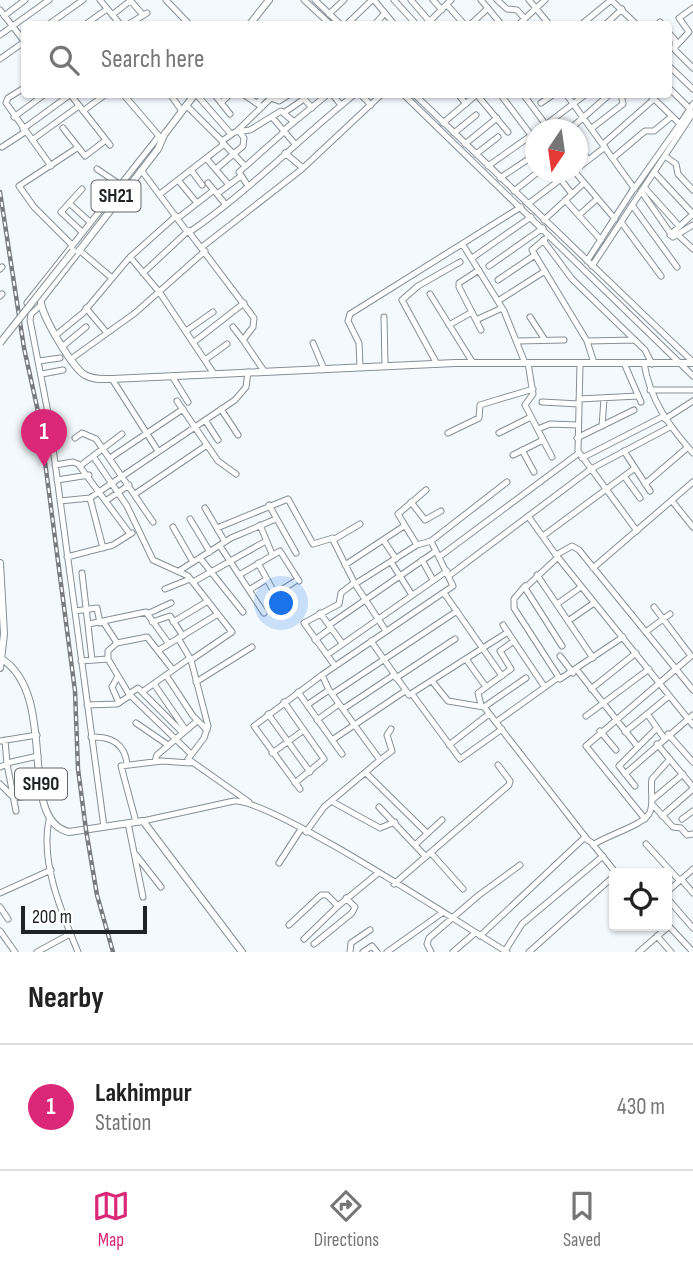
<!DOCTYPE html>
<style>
:root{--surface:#fff;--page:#f6f6f6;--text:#222;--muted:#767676;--line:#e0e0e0;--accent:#db2777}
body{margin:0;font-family:"Sofia Sans Condensed",sans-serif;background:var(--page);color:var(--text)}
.controls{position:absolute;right:21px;bottom:21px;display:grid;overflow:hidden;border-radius:7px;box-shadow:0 2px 5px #0004}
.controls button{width:63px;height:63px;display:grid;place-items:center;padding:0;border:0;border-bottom:2px solid var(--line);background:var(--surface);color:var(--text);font:35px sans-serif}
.compass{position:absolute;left:525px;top:119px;width:63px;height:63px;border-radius:50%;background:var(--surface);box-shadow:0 2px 5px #0004;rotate:193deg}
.scale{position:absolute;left:21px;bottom:18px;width:126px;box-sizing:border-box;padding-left:7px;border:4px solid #212427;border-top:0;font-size:19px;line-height:24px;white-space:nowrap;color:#212427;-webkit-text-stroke:5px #fff;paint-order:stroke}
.you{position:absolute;left:282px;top:604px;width:24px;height:24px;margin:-18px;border:5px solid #fff;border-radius:50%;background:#1a73e8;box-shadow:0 0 0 10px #1a73e833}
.badge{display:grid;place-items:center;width:46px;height:46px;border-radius:50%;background:var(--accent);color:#fff;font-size:23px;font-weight:700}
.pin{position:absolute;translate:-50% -58px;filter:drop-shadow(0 2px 4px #0008)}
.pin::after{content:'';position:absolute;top:37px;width:24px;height:21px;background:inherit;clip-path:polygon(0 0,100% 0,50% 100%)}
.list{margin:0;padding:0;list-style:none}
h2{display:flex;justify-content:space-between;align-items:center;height:91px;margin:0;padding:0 28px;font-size:30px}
h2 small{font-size:23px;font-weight:400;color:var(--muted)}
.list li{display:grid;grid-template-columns:46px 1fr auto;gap:21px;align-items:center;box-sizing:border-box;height:126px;padding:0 28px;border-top:2px solid var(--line)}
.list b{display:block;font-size:26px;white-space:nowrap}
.list p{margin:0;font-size:23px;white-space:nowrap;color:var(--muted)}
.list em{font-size:23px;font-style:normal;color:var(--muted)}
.icon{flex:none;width:38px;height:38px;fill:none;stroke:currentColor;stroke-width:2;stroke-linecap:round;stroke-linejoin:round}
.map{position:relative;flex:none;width:693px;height:952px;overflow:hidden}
.search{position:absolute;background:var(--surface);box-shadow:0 2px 5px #0004;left:21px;right:21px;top:21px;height:77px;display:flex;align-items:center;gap:18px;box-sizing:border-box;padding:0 24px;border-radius:7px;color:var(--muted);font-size:26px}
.sheet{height:217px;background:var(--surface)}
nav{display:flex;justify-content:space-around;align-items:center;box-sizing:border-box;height:98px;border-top:2px solid var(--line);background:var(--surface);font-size:19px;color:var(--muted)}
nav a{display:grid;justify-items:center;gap:4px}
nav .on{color:var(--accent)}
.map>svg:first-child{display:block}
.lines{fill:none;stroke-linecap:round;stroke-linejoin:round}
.minor-casing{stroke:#868f95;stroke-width:7}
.major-casing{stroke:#868f95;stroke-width:8}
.minor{stroke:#fff;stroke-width:5}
.major{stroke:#fff;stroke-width:6}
.rail-casing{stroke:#787c80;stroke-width:4.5}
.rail{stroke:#fff;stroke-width:2;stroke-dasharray:5;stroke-linecap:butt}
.major-bridge-casing{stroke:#868f95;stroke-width:8;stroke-linecap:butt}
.major-bridge{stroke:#fff;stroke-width:6}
.labels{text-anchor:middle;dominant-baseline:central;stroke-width:6;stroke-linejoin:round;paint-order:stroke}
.shield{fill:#fff;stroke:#646668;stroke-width:2}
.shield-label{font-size:19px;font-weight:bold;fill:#212427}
</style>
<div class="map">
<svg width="693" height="952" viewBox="0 0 693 952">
<rect width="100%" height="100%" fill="#f4f9fe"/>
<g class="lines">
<g class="minor-casing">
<path id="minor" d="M100,0L120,24
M130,0L143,15
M166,0L189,24
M304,0L330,24
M315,0L340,24
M374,0L394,24
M394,0L416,24
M411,0L430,22
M433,0L442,10
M481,0L501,24
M497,0L507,9L517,10L525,19
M529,0L549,24
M447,5L464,24
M0,10L24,41
M329,14L344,0
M112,15L130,1
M4,16L25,0
M660,22L662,24
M49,24L83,0
M86,24L107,9
M129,24L147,13
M347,24L372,0
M375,24L385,13
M427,24L451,0
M471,24L488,8
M519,24L545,0
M582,24L611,0L636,24
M606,24L622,9
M668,32L675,40V50L693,68
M0,35L49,0
M674,48L689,32L679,18L693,8
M0,59L24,42
M668,65L693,89
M668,87L690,109
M24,88L8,98L6,103L51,166
M70,94L110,145
M123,94L159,136
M170,94L182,111
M196,94L231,134
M214,94L230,114
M243,94L262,107
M300,94L312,108
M332,94L341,105
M360,94L371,105
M403,94L693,376
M414,94L693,362
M458,94L466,104
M500,94L531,135
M523,94L546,125
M566,94L634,188L587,261
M649,94L680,124L693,104
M477,95L508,132
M221,103L230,94
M257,103L266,94
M541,103L554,94
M186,105L222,141L235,132L250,130L281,111L294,122
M83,111L106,94
M285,112L304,99
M14,117L45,94
M272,117L295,144
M443,123L477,94
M63,128L85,156L106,140
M592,128L623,104L621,94
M23,129L71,94
M539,130L586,94
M569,130L610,94
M237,131L271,98L279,101L290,94
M283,131L328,94
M454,133L476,115
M32,140L79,106
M223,143L245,166
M578,143L588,160
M465,144L497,118
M603,144L654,99
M2,147L25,132
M285,153L303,168L382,94
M476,154L498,137
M665,156L676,164L678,174L693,190
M206,158L229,185
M613,158L645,131H654L671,117
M488,166L536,132
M578,168L605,147
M97,169L119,184
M216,169L243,146L244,138L239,131
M141,170L185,229L191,231C249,191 299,139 355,94
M191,170L202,185
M555,172L572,194
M575,172L615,219
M654,172L693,214
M500,178L536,154
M178,180L197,203
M208,183L226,205
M248,186L239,172L284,132
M644,187L679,226
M634,189L680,124
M514,191L538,172
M641,191L673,237L693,225
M160,194L223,145L222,141
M217,194L241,176
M565,200L601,240
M69,203L90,222
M528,204L561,179
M632,205L677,267
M579,215L597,199
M178,218L214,190
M544,220L584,183
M621,222L661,276
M82,232L61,212L82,189
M189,232L254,318L253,327L243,340L264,371
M670,235L693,214
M679,236L693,249
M545,239L532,250L587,341L594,363
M543,240L572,279L645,350L652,364
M72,245L34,207L19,186L77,148
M463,245L504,311L525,363
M202,247L302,169
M79,250L112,278
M130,257L160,293L214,374
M472,258L531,217
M489,266L543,228
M592,266L693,113
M0,269L2,267
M479,270L459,283V287L481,330
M143,273L188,231
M498,280L535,255
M430,294L473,363
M0,296L2,294
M498,301L545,271
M27,303L159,136
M40,306L31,314L30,320L49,418L104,827
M86,308L107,333
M384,317L385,366
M530,317L545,340
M476,320L502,308
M449,325L472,312
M233,327L243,340
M186,331L213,312
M56,335L83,313L130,257L176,216
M517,341L564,340
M587,341L635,340
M194,342L244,303
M313,343L324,369
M63,346L86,327
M71,359L135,313L205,251
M205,360L227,344
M39,361L60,358
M528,363L533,394L525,405L552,457
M580,363L578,451L637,531
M624,363L641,402
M644,363C650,400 669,426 693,453
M437,364L402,300L418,286L460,262
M360,367L359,343L348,321L350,314L521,207
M42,374L63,370
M172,376L188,402
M112,379L158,451
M650,390H692
M579,399L638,396
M177,401L218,461L236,474
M542,402L579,404
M221,409L238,435
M665,419L693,401
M205,420L218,440
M602,426L604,399
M538,429L550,424L578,425
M448,433L479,418L480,405L533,389
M499,433L531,417
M75,438L82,433L96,439L153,522
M577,438L634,410
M522,450L534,472
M624,451L650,491
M513,455L543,440
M93,456L127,506L153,560L188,576L232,632L191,660L208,726L204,738L188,759L249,802
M110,458L183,409
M582,458L664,416
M55,465L73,462L78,464L130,534
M80,466L122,434
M624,476L640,498
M57,480L89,475
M645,484L688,447
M426,490L398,514L417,545L431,541
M135,494L207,445
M107,500L129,485
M60,501L90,498
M672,501L693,527
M411,502L425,520L441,511
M269,505L296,553
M205,508L225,542
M528,516L556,555L572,546L579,550L693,690
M190,519L210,552
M360,524L333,540L355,584L386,631
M260,525L272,554
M173,527L193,562
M217,528L288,499L313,544L333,538
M543,536L635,468
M384,541L396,559
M220,546L264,613
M103,548L90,498L235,400L246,387L248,372
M556,555L693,725
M67,557L113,545L132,533
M439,557L579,453
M200,558L243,612
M557,558L525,588L562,646
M422,560L433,580
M391,562L412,595
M258,563L279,601
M345,565L404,526
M593,568L693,482
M179,571L231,538L276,519
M82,573L92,660
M239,575L280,551L299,581
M450,575L591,469L670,427
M537,575L593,658
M193,582L266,541
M355,584L417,545
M525,586L514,599V608L560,679L623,637
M165,589L190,579
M249,590L267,579
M444,593L502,676
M275,594L294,582
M557,604L581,587
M654,607L691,656
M75,611L97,608L100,623
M320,613L342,643
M147,614L171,603
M568,621L594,603
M152,622L170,616L183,636
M173,622L208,601
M104,623L117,643L108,651V659
M89,624L146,612L169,644
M329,625L436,551
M503,625L544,686
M647,631L670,614
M178,638L191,660
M315,640L331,628
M371,641L409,695L508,632
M117,643L147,637L173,670
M159,650L218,614
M327,655L447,571
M560,656L573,673
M466,659L486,687
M81,661L108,659L129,694L191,754
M335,666L304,623L339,604L341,593L354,583
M577,670L638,747
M166,675L193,716L207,730
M118,676L112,687L119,703
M396,678L455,639
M432,681L448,701L484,707L587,839
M196,682L252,647
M154,684L185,729
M591,689L636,653
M142,692L190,658
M298,692L342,754
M129,694L138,688L182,732
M332,694L457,611
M412,694L460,759L502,729
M284,702L324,759L295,783
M87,705L117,704L131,695
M307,705L329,690
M481,705L478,693L511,669L500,651L514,641
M484,707L526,678
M343,709L394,675
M268,714L310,772
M648,715L664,738
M586,716L649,669
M317,720L339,704
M496,722L559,677
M136,723L168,745
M600,731L616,750
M625,732L669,696
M668,734L693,762
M91,737C111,736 125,744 127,764
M5,740L7,764
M332,740L405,691
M0,741L37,735
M657,744L693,787
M449,745L489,714
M272,753L304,730
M380,760L392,751L387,735L391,729
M155,761L157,755L197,721
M7,763L38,756
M0,767L7,764L16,811
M366,773L427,833
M625,774L693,715
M0,784L14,798L42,794
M635,786L619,766L657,728
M300,789L254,726L322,675
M652,800L683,774
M331,801L380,828L395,822
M652,804L673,827L681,828L687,835L693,834
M379,807L426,857
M662,816L693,789
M645,819L586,746L691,656
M682,819L693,811
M49,820C40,863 62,913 78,952
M143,821L234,801C272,799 462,925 507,952
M136,822L121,766L162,761L190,763
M128,823L143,897
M306,832L324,807L380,760L329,690L322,675L453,586L431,541L507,482
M416,844L442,820
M646,844L679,880
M593,845C607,835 645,825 650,812C654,802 650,790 652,779L670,759
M431,853L463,889
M136,855L161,887
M279,863L301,829
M681,879L693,893
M394,884L509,785L510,781L498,765
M667,892L693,869
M0,893L51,870
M667,898L693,928
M0,907L8,919
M667,924L693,952
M289,925L321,895H327L338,906L377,874
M0,931L15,952
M480,936L584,838L591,842L616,873
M657,936L671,952
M304,939L338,906
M314,944L352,913L355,907L346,898
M505,951L522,924L603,856
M37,952L70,934
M350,952L351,943L370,930
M363,952L372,946L377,952
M387,952L442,913
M431,952L427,944L429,938L479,895L520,865
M453,952L475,933
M529,952L614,876
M639,952L669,926"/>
</g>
<g class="major-casing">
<path id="major" d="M250,24L269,0
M165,133L158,149L41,300C39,312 73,369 85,375C93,380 103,379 112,379L455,363H693
M164,135L195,94
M0,563L4,634L0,668
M2,659C60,697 16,820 69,832L143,821L242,952"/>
</g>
<use href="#minor" class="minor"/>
<use href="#major" class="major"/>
<g class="rail-casing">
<path id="rail" d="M0,192L24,348L39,416L75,691L78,769L86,830L97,895L113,952"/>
</g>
<use href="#rail" class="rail"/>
<g class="major-bridge-casing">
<path id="major-bridge" d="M0,343L73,251"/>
</g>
<use href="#major-bridge" class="major-bridge"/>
</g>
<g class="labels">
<g class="shield">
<rect x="91.5" y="180.5" width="49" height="31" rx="5"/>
<rect x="15" y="768.5" width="52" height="31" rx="5"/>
</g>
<g class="shield-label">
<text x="116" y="196">SH21</text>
<text x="41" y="784">SH90</text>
</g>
</g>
</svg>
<div class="controls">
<button><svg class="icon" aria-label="locate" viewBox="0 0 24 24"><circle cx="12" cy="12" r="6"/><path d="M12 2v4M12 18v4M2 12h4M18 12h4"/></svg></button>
</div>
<svg class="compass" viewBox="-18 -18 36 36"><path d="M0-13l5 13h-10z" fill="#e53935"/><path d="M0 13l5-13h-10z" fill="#767676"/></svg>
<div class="scale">200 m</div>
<div class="you"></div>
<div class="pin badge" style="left:44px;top:467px">1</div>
<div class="search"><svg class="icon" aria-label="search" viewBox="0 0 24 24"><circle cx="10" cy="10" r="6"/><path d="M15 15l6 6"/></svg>Search here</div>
</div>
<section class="sheet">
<h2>Nearby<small></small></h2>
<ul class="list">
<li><span class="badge">1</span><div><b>Lakhimpur</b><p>Station</p></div><em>430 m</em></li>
</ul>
</section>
<nav>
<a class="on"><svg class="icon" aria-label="map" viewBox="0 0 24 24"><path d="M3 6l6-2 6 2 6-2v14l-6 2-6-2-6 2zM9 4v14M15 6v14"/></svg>Map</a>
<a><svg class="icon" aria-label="directions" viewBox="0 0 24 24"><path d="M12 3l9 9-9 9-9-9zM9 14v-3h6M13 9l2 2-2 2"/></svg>Directions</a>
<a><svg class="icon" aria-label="saved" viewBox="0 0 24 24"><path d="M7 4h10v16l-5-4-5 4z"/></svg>Saved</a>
</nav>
